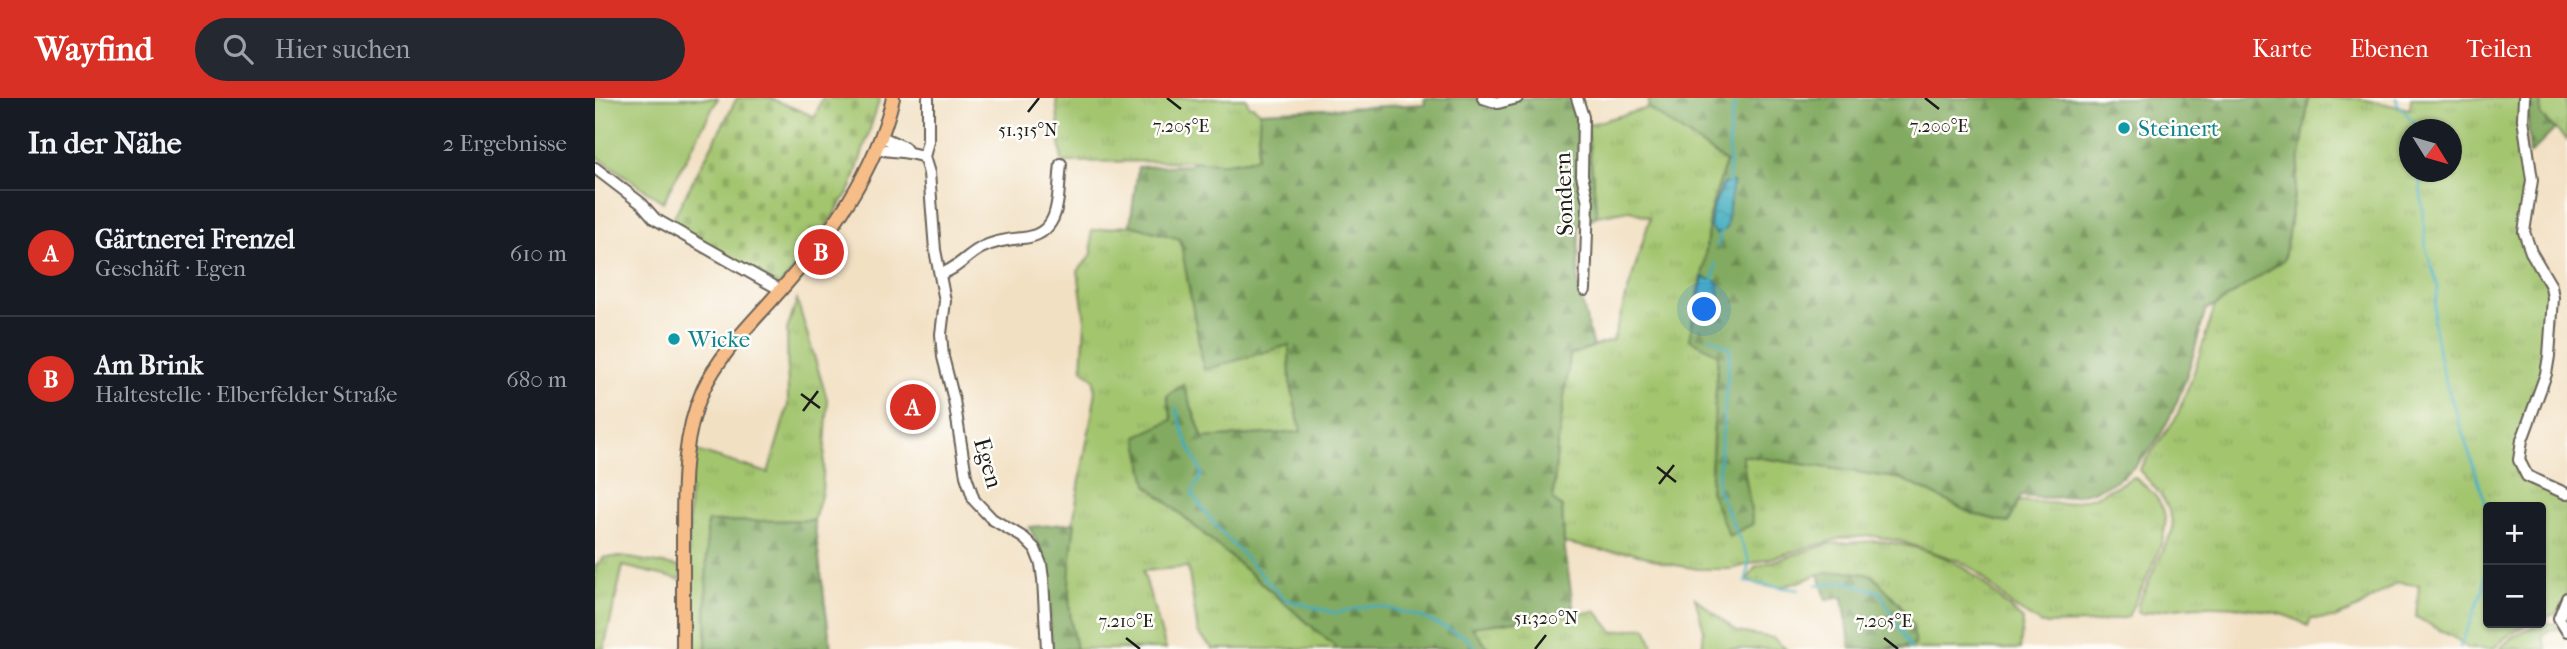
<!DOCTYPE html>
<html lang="de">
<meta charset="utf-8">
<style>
:root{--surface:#171b24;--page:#242831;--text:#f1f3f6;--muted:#9ea1a6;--line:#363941;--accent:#d93025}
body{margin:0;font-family:"IM FELL French Canon",serif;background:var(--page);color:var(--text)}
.controls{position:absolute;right:21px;bottom:21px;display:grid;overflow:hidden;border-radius:7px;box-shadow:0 2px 5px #0004}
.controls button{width:63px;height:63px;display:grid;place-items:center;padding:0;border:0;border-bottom:2px solid var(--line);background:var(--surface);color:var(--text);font:35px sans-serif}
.compass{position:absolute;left:1804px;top:21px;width:63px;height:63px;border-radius:50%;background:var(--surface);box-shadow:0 2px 5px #0004;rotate:127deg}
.you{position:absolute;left:1110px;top:212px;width:24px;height:24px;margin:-18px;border:5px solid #fff;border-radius:50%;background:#1a73e8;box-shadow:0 0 0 10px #1a73e833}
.badge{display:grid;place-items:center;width:46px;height:46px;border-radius:50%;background:var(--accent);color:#fff;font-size:23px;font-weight:700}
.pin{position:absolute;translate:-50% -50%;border:4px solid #fff;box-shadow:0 2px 7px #0006}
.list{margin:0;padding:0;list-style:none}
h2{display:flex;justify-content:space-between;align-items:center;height:91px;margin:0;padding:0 28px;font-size:30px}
h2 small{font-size:23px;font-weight:400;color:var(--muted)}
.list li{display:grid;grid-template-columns:46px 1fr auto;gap:21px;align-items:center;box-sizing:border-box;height:126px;padding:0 28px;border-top:2px solid var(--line)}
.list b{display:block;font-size:26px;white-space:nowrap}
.list p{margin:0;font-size:23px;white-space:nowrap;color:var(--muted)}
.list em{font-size:23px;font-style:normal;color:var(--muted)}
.icon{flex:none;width:38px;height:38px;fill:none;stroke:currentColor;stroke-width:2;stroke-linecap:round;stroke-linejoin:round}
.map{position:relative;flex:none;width:1972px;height:551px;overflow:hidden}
header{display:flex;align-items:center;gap:42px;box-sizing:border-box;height:98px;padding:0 35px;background:var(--accent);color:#fff}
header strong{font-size:33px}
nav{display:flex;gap:38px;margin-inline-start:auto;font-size:24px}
.search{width:490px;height:63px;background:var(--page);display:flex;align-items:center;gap:18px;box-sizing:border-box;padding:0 24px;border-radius:38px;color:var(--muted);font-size:26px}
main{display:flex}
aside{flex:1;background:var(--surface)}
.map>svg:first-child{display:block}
.grass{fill:url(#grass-tufts);stroke:#607045;stroke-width:2;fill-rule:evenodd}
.forest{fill:url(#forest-firs);stroke:#4f633e;stroke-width:2}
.cemetery{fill:url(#cemetery-stones);stroke:#607045;stroke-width:2}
.garden{fill:#a3c56e;stroke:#607045;stroke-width:2}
.water{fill:url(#water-ripples);stroke:#2e646e;stroke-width:2}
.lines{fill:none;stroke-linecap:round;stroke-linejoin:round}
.stream{stroke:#40adbf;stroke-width:2.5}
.minor-casing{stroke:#676156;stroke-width:14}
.major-casing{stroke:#676156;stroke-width:16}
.minor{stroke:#fff;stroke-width:10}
.major{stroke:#f7bd88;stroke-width:12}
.ticks{fill:none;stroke:#1c1c1c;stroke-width:2.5}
.culture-dot{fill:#0f9aa8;stroke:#fdfcf7;stroke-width:2.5}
.labels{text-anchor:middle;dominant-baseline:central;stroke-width:5;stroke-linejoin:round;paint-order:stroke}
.culture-label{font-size:23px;fill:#0d838f;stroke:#fdfcf7;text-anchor:start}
.street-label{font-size:23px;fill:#1c1c1c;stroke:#fdfcf7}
.ticks-label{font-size:18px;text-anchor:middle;fill:#1c1c1c;stroke:#fdfcf7;stroke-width:5;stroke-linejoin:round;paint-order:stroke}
</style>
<header>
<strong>Wayfind</strong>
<div class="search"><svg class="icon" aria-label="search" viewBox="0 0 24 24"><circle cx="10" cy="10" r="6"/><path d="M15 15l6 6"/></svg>Hier suchen</div>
<nav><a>Karte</a><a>Ebenen</a><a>Teilen</a></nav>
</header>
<main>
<aside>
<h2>In der Nähe<small>2 Ergebnisse</small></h2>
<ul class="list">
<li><span class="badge">A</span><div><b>Gärtnerei Frenzel</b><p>Geschäft · Egen</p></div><em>610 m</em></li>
<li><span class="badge">B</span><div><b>Am Brink</b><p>Haltestelle · Elberfelder Straße</p></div><em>680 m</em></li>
</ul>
</aside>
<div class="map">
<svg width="1972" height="551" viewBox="0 0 1972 551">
<defs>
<pattern id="grass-tufts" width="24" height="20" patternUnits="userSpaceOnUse" patternTransform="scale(1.75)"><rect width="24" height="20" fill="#a3c56e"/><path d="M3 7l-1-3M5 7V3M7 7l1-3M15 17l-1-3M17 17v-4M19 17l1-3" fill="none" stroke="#8ca95f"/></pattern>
<pattern id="forest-firs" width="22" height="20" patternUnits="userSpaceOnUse" patternTransform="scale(1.75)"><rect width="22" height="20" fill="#82aa61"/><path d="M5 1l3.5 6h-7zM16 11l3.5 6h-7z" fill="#6a8a4f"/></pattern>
<pattern id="cemetery-stones" width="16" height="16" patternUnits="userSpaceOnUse" patternTransform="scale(1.75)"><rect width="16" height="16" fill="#a3c56e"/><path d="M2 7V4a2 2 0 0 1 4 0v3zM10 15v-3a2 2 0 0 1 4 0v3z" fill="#8ca95f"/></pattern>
<pattern id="water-ripples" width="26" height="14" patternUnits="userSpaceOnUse" patternTransform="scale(1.75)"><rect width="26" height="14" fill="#40adbf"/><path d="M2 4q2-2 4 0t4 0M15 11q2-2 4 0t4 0" fill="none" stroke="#358c9a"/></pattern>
</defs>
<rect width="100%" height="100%" fill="#fdfcf7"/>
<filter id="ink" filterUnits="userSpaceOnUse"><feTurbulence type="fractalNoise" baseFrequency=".0143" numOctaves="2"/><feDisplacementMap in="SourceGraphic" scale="14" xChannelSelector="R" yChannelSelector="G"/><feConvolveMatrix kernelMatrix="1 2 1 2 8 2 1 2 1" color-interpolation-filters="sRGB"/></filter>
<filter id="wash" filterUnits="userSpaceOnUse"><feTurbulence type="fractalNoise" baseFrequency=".00686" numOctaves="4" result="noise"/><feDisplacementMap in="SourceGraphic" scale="28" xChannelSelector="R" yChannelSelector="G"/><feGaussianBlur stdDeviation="1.57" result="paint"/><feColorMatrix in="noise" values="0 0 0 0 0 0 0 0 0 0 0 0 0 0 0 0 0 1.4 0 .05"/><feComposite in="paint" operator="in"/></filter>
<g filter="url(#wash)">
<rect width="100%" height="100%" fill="#f2e0c3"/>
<path class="grass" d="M461,0H651L654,8H658L665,14L662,60L620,67L598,63L467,64Z
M1714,0H1761L1815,11L1816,0H1926L1933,87L1926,133L1952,186L1955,215L1947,278L1923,343L1930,380L1972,399V497L1963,515L1946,521V409H1893V525H1934L1911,539L1898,551H1873L1863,542L1821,519L1824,487L1802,485L1763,510L1740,520L1716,521L1713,528C1677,504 1587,504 1547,516L1542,514L1543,506L1578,431C1576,404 1561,391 1544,372L1581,320L1596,283L1620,208L1689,162ZM1814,32H1856V74H1814Z
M1946,0H1972V42L1945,17Z
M1053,10L1131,64L1115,114L1109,168L1123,256L1115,392L1158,426L1146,357L1307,381L1378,416L1414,425L1423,403L1468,406L1499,399L1539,379C1551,388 1562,397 1568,411C1580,438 1543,492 1533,519L1497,525L1447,526L1417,508L1380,472L1364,463L1305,443L1278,438L1247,440L1137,471H1103L1069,465L1037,454L1010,453L969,445L967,409L958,402L962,350L975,256L1018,242L1055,120L1035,112L1002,118L992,27Z
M535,127L585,141L694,246L695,283L706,334L608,340L588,287L578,322L552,387L743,551H618L603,535L593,469L548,473L571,551H481C461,471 487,379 500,299L499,281L487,271L490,223L483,173L497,156L496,133Z
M202,202L233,304L227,394L219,422L112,424L111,551H94L93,497L95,351L173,375L193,307L192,232Z
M1282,443C1314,446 1355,457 1379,477C1396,491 1411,508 1428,522L1425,551H1287L1320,547L1318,527L1304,505L1224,476C1203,485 1174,497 1153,481L1160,469L1234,446Z
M10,459H29L86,469V482L28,468L9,551H0V468Z
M1100,500L1143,534L1178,540L1191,551H1107L1109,532Z
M1001,513L1018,534L1051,529L1059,551H894L877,529Z
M1957,525L1962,526L1963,532H1954L1947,539L1952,551H1905C1919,535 1936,528 1957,525Z"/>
<path class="forest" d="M829,0H979L992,27L1002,118L984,127L983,187L998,249L975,257L962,350L958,402L967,409L969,445L979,515L877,529L894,551H743L552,387L542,338L577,322L572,298L588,286L608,340L706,334L695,283L694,247L609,272L585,141L535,127L543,69L596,67L598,63C621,67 639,65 662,60L665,14L830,6Z
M1054,0H1714L1689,162L1620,208L1611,211C1584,312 1556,415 1426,398L1414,425L1378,416L1307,381L1147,357L1158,426L1134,438L1115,393L1123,256L1094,241L1109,168L1115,114L1131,64L1053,10Z
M1931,0H1946L1945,17L1960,31L1935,56Z
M219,422L236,551H111L112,424Z
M480,425C474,470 470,506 481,551H456C453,510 456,465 434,429Z
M1249,473L1277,477L1304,505L1318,527L1320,547L1287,551H1256L1248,499L1231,502L1224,476Z"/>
<path class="cemetery" d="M142,0H175L220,19L227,0H285L256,90L227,135L185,188L75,126Z"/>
<path class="garden" d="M0,0H123L68,104L0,57Z"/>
<path class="water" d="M1138,84L1131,131L1121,136L1115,130L1117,112L1128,86Z
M1108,179L1123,184L1125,202L1119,208L1101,215Z"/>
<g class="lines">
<path class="stream" d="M1802,0V5L1818,23L1819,32
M1824,74L1831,150L1843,189L1838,223L1847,273L1893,412
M1134,87V37L1140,0
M1123,149L1126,132
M1118,184L1121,166
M1112,222L1114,208
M1115,239L1135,250L1122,390L1154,462L1151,484L1204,492
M581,310L590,339L607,376L597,396L620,427L689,501L740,515L779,507L824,518L872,540L882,551
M1221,487L1251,484L1285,494L1316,551
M1865,549L1888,492L1893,457"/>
</g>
</g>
<g filter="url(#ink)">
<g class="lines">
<g class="minor-casing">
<path id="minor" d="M333,0V43L329,59L334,75L340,152L350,203L346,236L348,259L359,302L371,378L379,402L397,421L429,440L440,451L446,466L448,481L452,551
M888,0L903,5L922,0
M982,0L988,19L987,77L993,104L990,192
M1929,0L1928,21L1937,82L1929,134L1936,154L1956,188L1958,200L1954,258L1951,276L1927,342L1924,362L1932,378L1972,396
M287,39L309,49L313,54
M283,51C299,54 315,53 329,59
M0,70L47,106L60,121L186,192
M345,176C361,172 372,157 386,150C400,143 414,141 428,140C468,136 462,97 466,66
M1972,500L1964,520L1972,533"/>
</g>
<g class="major-casing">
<path id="major" d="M88,551C88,512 88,473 88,434C88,386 88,337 108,292C125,255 157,225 183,195C234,138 280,76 298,0"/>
</g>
<use href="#minor" class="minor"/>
<use href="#major" class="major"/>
</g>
</g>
<path class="ticks" d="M572,0L586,11M1330,0L1344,11M433,14L444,0M206,296L225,310M208,313L223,293M1062,369L1081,384M1064,386L1079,367M531,540L545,551M1289,540L1303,551M940,551L951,537"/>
<g class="culture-dot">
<circle cx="1529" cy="30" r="7"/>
<circle cx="79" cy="241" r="7"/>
</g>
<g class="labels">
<g class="culture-label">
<text x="1543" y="30">Steinert</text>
<text x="93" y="241">Wicke</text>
</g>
<g class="street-label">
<text transform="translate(969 96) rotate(-92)">Sondern</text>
<text transform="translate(393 365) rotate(74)">Egen</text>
</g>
</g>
<g class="ticks-label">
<text x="586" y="34">7.205°E</text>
<text x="1344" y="34">7.200°E</text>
<text x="433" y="38">51.315°N</text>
<text x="951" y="526">51.320°N</text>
<text x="531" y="529">7.210°E</text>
<text x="1289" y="529">7.205°E</text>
</g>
</svg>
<div class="controls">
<button>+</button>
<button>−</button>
</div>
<svg class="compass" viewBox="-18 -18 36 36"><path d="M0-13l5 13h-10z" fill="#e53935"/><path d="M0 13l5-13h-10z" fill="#9ea1a6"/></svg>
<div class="you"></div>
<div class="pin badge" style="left:318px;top:309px">A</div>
<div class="pin badge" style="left:226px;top:154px">B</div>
</div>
</main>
